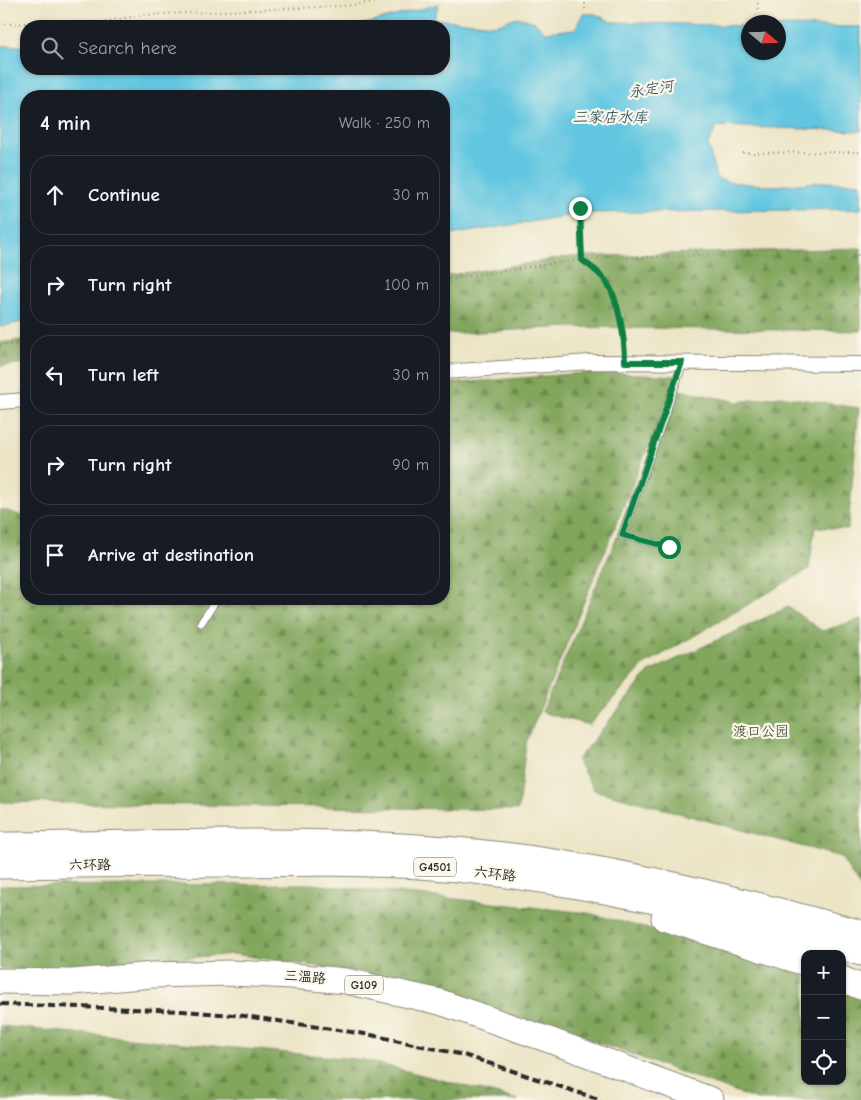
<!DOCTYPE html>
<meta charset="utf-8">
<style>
:root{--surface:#171b24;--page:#242831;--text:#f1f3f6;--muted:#9ea1a6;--line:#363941}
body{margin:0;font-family:"Comic Neue","LXGW WenKai TC",sans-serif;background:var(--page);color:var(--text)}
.controls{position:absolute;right:15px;bottom:15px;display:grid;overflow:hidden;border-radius:10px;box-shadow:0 1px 4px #0004}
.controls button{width:45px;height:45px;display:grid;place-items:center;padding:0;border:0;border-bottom:1px solid var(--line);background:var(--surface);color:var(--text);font:25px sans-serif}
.compass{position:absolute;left:741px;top:15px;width:45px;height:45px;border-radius:50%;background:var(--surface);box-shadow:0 1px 4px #0004;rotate:109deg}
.stop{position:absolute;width:15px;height:15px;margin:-11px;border:4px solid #0b8043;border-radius:50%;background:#fff}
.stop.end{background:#0b8043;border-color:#fff;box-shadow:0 1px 5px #0008}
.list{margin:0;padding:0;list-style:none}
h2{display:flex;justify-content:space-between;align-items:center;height:65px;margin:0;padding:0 20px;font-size:21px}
h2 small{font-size:16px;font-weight:400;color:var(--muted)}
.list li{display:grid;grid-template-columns:32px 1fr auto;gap:15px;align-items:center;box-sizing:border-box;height:80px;margin:0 10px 10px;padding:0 10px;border:1px solid var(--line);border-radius:20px}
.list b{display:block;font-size:19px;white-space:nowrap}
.list em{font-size:16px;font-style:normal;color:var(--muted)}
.icon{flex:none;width:28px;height:28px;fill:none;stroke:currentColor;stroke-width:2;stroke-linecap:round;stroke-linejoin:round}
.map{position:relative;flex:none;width:861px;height:1100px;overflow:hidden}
.search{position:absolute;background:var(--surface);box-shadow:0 1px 4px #0004;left:20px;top:20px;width:430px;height:55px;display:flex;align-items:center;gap:12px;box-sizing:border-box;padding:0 18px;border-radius:20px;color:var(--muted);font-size:19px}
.panel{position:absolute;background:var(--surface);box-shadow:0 1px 4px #0004;left:20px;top:90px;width:430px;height:515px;border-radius:20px}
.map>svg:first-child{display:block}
.forest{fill:url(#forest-firs);stroke:#566844}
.water{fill:#62c6e0;stroke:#467886}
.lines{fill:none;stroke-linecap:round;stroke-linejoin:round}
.lane-casing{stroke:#8b8878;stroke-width:9}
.street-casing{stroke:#8b8878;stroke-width:16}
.highway-casing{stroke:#8b8878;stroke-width:27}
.path{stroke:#8b8878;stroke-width:2;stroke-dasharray:1 4;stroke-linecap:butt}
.lane{stroke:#fff;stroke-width:7}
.street{stroke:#fff;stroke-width:14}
.highway{stroke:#fff;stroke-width:25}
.rail{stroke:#2b2b2b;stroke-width:4;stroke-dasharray:8 4;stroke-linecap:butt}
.route{stroke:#0b8043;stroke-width:6}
.labels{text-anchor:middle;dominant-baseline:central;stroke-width:4.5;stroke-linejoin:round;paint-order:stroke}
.shield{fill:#fbf7ec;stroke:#696865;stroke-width:1}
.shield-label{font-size:12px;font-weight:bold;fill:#2b2b2b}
.park-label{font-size:14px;fill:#4f573d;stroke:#fbf7ec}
.street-label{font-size:14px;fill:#2b2b2b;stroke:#fbf7ec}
.water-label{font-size:15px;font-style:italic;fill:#3c5a61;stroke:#fbf7ec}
</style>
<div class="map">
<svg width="861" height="1100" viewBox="0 0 861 1100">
<defs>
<pattern id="forest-firs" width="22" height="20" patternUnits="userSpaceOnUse" patternTransform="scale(1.25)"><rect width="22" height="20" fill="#81a65c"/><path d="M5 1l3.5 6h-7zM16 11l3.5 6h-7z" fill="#6a874c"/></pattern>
</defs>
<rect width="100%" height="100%" fill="#fbf7ec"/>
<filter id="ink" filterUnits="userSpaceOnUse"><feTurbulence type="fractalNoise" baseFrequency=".02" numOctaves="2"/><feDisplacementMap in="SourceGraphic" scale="10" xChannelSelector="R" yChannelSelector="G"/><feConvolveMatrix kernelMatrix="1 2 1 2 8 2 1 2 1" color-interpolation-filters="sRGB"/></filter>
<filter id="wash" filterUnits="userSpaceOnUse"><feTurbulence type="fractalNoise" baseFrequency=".0096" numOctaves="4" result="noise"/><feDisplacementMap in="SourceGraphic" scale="20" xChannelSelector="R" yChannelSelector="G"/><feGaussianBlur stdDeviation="1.12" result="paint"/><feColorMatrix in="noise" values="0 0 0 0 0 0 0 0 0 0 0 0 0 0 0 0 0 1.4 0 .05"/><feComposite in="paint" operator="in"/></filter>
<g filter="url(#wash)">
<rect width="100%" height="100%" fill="#ebe4c5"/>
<path class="forest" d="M861,248V331L570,327L444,334V276L570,257Z
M26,339V363L0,366V343Z
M597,372L677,376L526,743L518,810L0,802V509L26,517V599H444V384Z
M680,390L738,402L780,396L859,408L848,529L815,527L809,569L644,665L589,725L542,712Z
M788,607L822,631L861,619V889L841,857L594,790L577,760L649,672Z
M312,884L588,913L805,971V1081H842V982L861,987V1100H757L614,1048L395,978L234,954L32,971L0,968V886Z
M0,1026L364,1060L518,1100H0Z"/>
<path class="water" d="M439,4L434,19L496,25L517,17L535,22L545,32L575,29L583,14H595L612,22L748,26V52H778L779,26L861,27V131L717,126L708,144L716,178L728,182L773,186L822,182L861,183V209L584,213L444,236V96H26V321L0,327V46H26V69H444V26H358Z"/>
</g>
<g filter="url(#ink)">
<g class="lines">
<g class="lane-casing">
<path id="lane" d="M669,547L622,535L683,363
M201,623L217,599"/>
</g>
<g class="street-casing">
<path id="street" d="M444,372L590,362L861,364
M0,402L26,400"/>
</g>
<g class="highway-casing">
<path id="highway" d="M0,845C170,844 342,834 511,856C630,871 746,901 861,933
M0,866C79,865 157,864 236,864C302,863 367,862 433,867C579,879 720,914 861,953
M664,918L805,963
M842,979L861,987
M0,981L73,982L153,975L231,973L291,976L346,981L440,1002L549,1040L711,1100"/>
</g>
<path class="path" d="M585,9V0
M757,19L758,0
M0,24L101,22L142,15L343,6L395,0
M743,153L861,152
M580,208L582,259L606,282L619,311L625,350
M444,280L582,259L751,254L861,255
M0,345L26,343"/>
<use href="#lane" class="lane"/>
<use href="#street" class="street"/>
<use href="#highway" class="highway"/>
<path class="rail" d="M0,1004L183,1011L245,1016L371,1035L464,1055L601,1100"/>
</g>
</g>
<g class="lines" filter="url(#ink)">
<path class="route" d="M580,208L582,260C590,266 600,273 606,281C619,300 625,339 625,362H682L622,535L669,547"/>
</g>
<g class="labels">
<g class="shield">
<rect x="414" y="857.5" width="42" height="19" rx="4"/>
<rect x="345" y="975.5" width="38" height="19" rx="4"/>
</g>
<g class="shield-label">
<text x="435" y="867">G4501</text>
<text x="364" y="985">G109</text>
</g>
<g class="park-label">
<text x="761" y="731">渡口公园</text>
</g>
<g class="street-label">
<text transform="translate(90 865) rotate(-1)">六环路</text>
<text transform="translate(495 874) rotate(7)">六环路</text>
<text transform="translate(305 977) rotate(5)">三温路</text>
</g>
<g class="water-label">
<text transform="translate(651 89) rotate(-9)">永定河</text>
<text x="610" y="117">三家店水库</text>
</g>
</g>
</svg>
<div class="controls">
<button>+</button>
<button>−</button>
<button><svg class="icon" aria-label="locate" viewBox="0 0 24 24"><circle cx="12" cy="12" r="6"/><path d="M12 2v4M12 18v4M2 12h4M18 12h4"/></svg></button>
</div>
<svg class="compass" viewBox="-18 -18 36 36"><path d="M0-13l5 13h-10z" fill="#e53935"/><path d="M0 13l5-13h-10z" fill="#9ea1a6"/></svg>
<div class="stop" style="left:669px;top:547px"></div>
<div class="stop end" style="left:580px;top:208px"></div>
<div class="search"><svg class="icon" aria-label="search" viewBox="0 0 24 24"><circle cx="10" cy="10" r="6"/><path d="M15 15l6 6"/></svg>Search here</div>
<section class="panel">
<h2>4 min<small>Walk · 250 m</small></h2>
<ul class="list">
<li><svg class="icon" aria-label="ahead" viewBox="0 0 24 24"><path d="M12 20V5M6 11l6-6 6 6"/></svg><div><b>Continue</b></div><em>30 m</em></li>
<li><svg class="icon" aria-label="right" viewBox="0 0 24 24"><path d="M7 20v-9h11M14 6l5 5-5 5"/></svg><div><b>Turn right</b></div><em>100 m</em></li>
<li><svg class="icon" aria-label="left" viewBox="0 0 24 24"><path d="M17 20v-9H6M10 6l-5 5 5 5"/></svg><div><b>Turn left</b></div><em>30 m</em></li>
<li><svg class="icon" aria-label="right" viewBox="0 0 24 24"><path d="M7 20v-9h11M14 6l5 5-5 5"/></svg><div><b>Turn right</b></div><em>90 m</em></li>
<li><svg class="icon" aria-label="arrive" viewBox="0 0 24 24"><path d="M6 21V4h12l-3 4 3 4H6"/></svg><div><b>Arrive at destination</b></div></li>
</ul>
</section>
</div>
